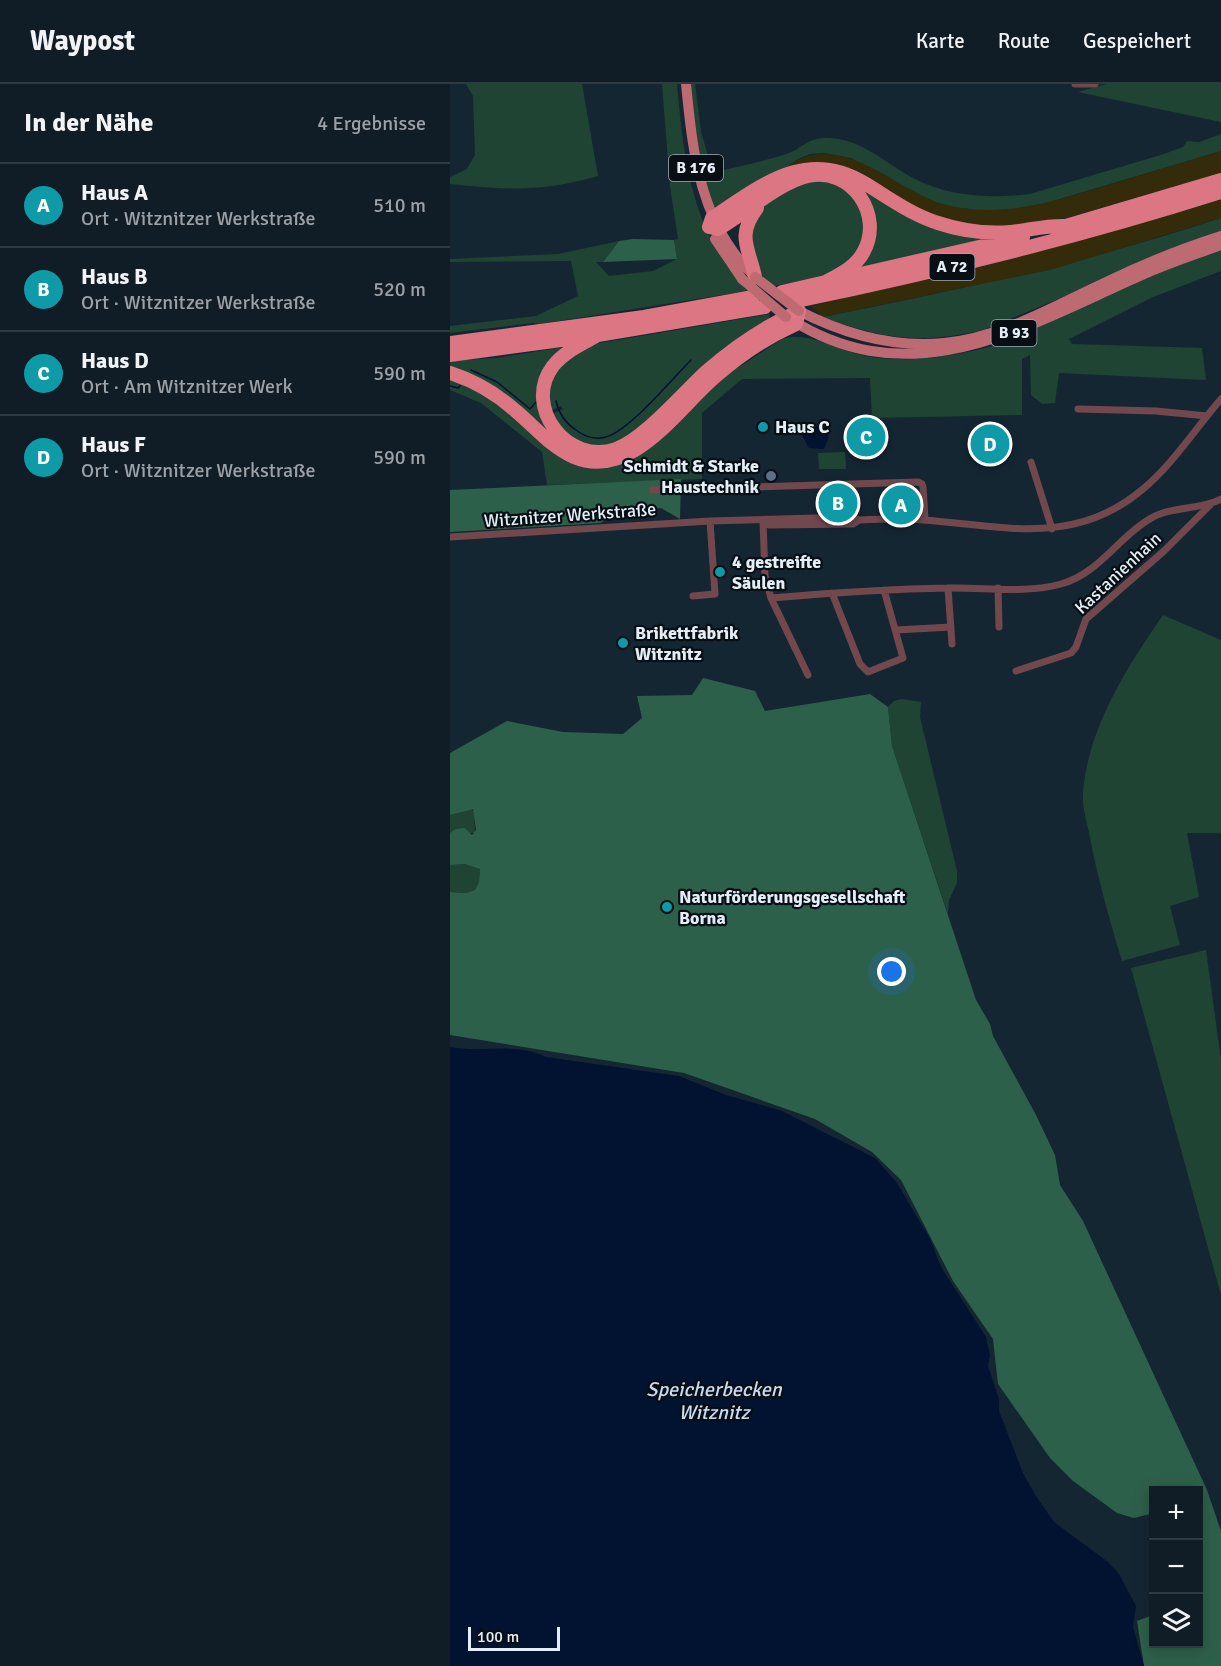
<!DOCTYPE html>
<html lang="de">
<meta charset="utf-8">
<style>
:root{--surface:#101c26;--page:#19252e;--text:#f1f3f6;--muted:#9ca1a7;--line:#303a43;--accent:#7c3aed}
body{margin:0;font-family:Signika,sans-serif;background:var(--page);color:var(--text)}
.controls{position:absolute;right:18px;bottom:18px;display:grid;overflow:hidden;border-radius:0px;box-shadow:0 3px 15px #0003}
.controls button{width:54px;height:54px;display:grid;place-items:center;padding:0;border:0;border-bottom:2px solid var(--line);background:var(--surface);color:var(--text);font:30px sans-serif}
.scale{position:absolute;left:18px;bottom:15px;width:92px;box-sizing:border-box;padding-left:6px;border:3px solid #e3eef7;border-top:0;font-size:16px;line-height:21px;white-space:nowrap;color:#e3eef7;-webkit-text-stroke:4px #070e14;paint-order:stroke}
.you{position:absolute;left:442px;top:888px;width:21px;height:21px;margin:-15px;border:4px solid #fff;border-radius:50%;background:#1a73e8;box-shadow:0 0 0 9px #1a73e833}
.badge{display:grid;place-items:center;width:39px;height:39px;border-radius:50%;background:var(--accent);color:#fff;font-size:20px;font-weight:700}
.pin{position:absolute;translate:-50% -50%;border:3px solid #fff;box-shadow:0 2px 6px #0006}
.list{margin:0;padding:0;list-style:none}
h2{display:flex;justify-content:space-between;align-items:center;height:78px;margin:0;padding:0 24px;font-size:26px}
h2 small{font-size:20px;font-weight:400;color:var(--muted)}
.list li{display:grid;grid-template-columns:39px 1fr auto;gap:18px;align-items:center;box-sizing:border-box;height:84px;padding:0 24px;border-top:2px solid var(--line)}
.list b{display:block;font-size:22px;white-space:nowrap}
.list p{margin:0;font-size:20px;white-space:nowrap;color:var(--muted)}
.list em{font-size:20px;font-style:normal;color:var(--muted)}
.icon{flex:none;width:33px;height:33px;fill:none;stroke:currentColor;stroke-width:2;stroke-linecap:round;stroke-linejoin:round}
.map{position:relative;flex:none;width:771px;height:1582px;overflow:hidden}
header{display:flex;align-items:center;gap:36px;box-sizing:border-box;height:84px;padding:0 30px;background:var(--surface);border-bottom:2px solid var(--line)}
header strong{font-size:28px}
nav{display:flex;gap:33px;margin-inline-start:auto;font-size:21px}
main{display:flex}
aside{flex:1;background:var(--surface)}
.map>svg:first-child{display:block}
.green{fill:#1f4434}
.forest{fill:#2d604a}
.sand{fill:#332b0a}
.water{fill:#021231}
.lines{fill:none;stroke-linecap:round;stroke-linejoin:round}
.stream{stroke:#021231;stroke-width:1.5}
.minor{stroke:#72484c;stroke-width:7}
.primary{stroke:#be6a73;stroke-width:10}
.motorway{stroke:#dc7682;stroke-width:14}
.primary-bridge{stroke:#be6a73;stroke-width:10}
.culture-dot{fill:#0f9aa8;stroke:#070e14;stroke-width:2}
.service-dot{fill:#5c6f8a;stroke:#070e14;stroke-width:2}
.labels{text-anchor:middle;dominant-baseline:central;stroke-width:4.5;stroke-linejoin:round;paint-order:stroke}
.shield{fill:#070e14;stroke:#a1abb3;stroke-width:1.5}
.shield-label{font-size:16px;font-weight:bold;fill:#e3eef7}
.poi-label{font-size:18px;font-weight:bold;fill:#e3eef7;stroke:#070e14;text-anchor:start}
.street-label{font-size:18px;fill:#e3eef7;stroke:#070e14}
.water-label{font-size:20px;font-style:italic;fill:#cadaf3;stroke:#070e14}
</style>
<header>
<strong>Waypost</strong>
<nav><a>Karte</a><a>Route</a><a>Gespeichert</a></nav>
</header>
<main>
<aside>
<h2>In der Nähe<small>4 Ergebnisse</small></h2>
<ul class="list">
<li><span class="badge" style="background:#0f9aa8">A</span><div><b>Haus A</b><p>Ort · Witznitzer Werkstraße</p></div><em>510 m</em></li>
<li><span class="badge" style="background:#0f9aa8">B</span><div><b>Haus B</b><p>Ort · Witznitzer Werkstraße</p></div><em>520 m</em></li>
<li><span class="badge" style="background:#0f9aa8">C</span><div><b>Haus D</b><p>Ort · Am Witznitzer Werk</p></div><em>590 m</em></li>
<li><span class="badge" style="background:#0f9aa8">D</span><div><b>Haus F</b><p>Ort · Witznitzer Werkstraße</p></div><em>590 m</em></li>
</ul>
</aside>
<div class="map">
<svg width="771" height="1582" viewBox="0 0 771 1582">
<rect width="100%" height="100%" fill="#152633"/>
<path class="green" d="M16,0H132L148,92C92,108 57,106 0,100V93L17,85L25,71L23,12Z
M212,0H227C234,79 242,147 297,207L90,240L83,239L0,249V242L86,232L128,212L121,177L0,178V175L108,170L169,157L153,178H146L159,192L203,187L227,175L224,156L228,155L220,102Z
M238,0H245L251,48L263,89C287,82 317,77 339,69C354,63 357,54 377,54C411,54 435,79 463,94C500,113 540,115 580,110L714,70L733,63L737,57L749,58L771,50V67L583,123L543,128L502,123L486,118L463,109L401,74L373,69L360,70L348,75L316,98L270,124L264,122L257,113Z
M657,0H771V38L628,8Z
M396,93L537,155L405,186L423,146Z
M378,95L405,110L417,144L407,173L375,192L324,202L311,191L298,159L312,122L345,100Z
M771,134V148L536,245C473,261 432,255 372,233C507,207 640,177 771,134Z
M771,165V187L703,213L619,255L622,260L752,264L756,296L609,289L605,319L592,320L581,311L580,271L572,275V331L422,334L420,294L292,295L252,329V395L97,401L92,368L31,319L0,306V293L27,304L137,381L332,255C360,246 392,269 421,273C465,279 507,272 550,260L709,188Z
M320,230L319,235L177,356L155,364L120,356L102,330L113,325L111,322L102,326L96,311L107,280L144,260Z
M114,263L115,266C57,314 113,397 178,362L277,275L270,284C241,309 211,348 178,366C131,393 96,348 64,321C45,305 23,293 0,286V277L46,274Z
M395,368L396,385H369L368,369Z
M713,531L771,556V749H737L749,813L720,822L730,861L672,877C659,834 647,792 639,748C636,736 632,721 633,708C639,642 676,585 713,531Z
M452,615L471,618L470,633L507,787V799L499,816L498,830L442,662L438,623L444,617Z
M20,724L24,727L25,749H0V731Z
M0,773V781L15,780L30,784L29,798L25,806L16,809L0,808Z
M756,866L771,976V1211L681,884Z"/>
<path class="forest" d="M183,155L224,156L227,175L153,178L169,157Z
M231,395L230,435L211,424L173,427L150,439L0,448V406Z
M253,594L305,607L315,627L420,610L438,623L442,662L526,916L540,940L543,952L586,1031L605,1071L610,1101L633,1137L757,1406L771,1447V1582H694L687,1537L703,1531L704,1560H748V1406H704L703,1435L700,1430L684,1434L667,1429L623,1397L600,1374L548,1300L543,1255L503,1197L451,1096L422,1068L365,1035L234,989L0,951V808L16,809L25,806L29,798L30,785L15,780L0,781V749L6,745L15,744L22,751L26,746L23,725L0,731V669L57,637L113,648L173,650L192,634L187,612L242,611Z"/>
<path class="sand" d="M771,67V89L619,133L555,145L519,142L475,130L392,82L367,79L342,84L338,82C387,46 441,100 486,118C546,137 603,118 661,100C698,89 734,78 771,67Z
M771,116V134L600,186L372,233L360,222L539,181Z"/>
<path class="water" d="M365,341L377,344L379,353L374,365L359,364L352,351Z
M0,963C32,969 67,958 96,973L229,992L276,1011L332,1027L425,1074L447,1099L480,1155L491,1183L536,1253L540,1271L538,1282L549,1315V1327L573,1389L586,1412L604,1438L658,1478L669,1490L686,1522L683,1543L694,1582H0Z"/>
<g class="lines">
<path class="stream" d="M21,286L47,298L80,325L86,318
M0,302L8,304L10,302
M106,317C109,330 115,339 126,346C135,353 145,356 156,353C180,346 222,295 241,276"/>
<path class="minor" d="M625,0H645
M628,325L706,327L757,332
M581,378L602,445
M202,406L468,398L472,400L473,403L475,436
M313,437L315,492L321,514C380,509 439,505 498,504C534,503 576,510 611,500C648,490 667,455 698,436C721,421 748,427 771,415
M313,437L319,441L403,440L409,436
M0,453L260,437L402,433L409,436C430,435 452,434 473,436C553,442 625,463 693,405C723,380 745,345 771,315
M498,504L502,560
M548,504L549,543
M382,509L410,580L418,588L453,574L434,506
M243,512L265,510L260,437
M321,514L358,591
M446,546L501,543
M566,587L621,569L626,563L636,535L714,467L760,421"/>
<path class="primary" d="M236,0C243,71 250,140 305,193
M265,155L292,195
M349,227C394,250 443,264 494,259C550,254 602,223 652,200C691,181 730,165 771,152
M340,235C463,313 574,243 690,192C716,180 744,171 771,161"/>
<path class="motorway" d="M609,144L771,96
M305,193C299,164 286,152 307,124
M370,201C386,192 404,185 413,169C435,131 401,82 358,92C328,99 295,130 268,145L259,143L262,134C312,101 357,63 416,100C439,114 462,131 488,139C512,147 537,150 561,148C580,146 597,141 616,142
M332,208L573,153
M342,218C487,188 630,153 771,108
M148,251C132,260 115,267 103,282C72,323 118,382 166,365C194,355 232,310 256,288C283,264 314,243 347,228
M0,259L194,233L303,213
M0,271L148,251L315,223
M0,289C25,297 47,310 67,328C85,343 101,363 124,373C182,397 228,324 266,292C290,271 317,253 346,240L349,227"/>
<path class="primary-bridge" d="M305,193L349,227
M292,195L336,233"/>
</g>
<g class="culture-dot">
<circle cx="313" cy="343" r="6"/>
<circle cx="270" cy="488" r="6"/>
<circle cx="173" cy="559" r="6"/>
<circle cx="217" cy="823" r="6"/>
</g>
<circle class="service-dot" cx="321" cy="392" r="6"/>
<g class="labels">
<g class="shield">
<rect x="219" y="71" width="54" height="26" rx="4.5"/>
<rect x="479.5" y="170" width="45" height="26" rx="4.5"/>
<rect x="541.5" y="236" width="45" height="26" rx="4.5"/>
</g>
<g class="shield-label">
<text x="246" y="84">B 176</text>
<text x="502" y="183">A 72</text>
<text x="564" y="249">B 93</text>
</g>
<g class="poi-label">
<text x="325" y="343">Haus C</text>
<text x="309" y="382" text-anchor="end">Schmidt &amp; Starke<tspan x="309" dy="21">Haustechnik</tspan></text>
<text x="282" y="478">4 gestreifte<tspan x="282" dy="21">Säulen</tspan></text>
<text x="185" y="549">Brikettfabrik<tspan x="185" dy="21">Witznitz</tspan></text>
<text x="229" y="813">Naturförderungsgesellschaft<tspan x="229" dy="21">Borna</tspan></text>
</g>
<g class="street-label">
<text transform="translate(120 431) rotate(-4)">Witznitzer Werkstraße</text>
<text transform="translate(668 489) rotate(-43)">Kastanienhain</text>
</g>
<g class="water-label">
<text x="264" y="1305">Speicherbecken<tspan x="264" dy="23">Witznitz</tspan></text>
</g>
</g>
</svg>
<div class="controls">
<button>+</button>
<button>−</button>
<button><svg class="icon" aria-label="layers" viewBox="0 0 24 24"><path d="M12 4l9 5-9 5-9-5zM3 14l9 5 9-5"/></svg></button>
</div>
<div class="scale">100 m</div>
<div class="you"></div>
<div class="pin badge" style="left:451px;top:421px;background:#0f9aa8">A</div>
<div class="pin badge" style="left:388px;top:419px;background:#0f9aa8">B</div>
<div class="pin badge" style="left:416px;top:353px;background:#0f9aa8">C</div>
<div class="pin badge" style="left:540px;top:360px;background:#0f9aa8">D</div>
</div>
</main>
